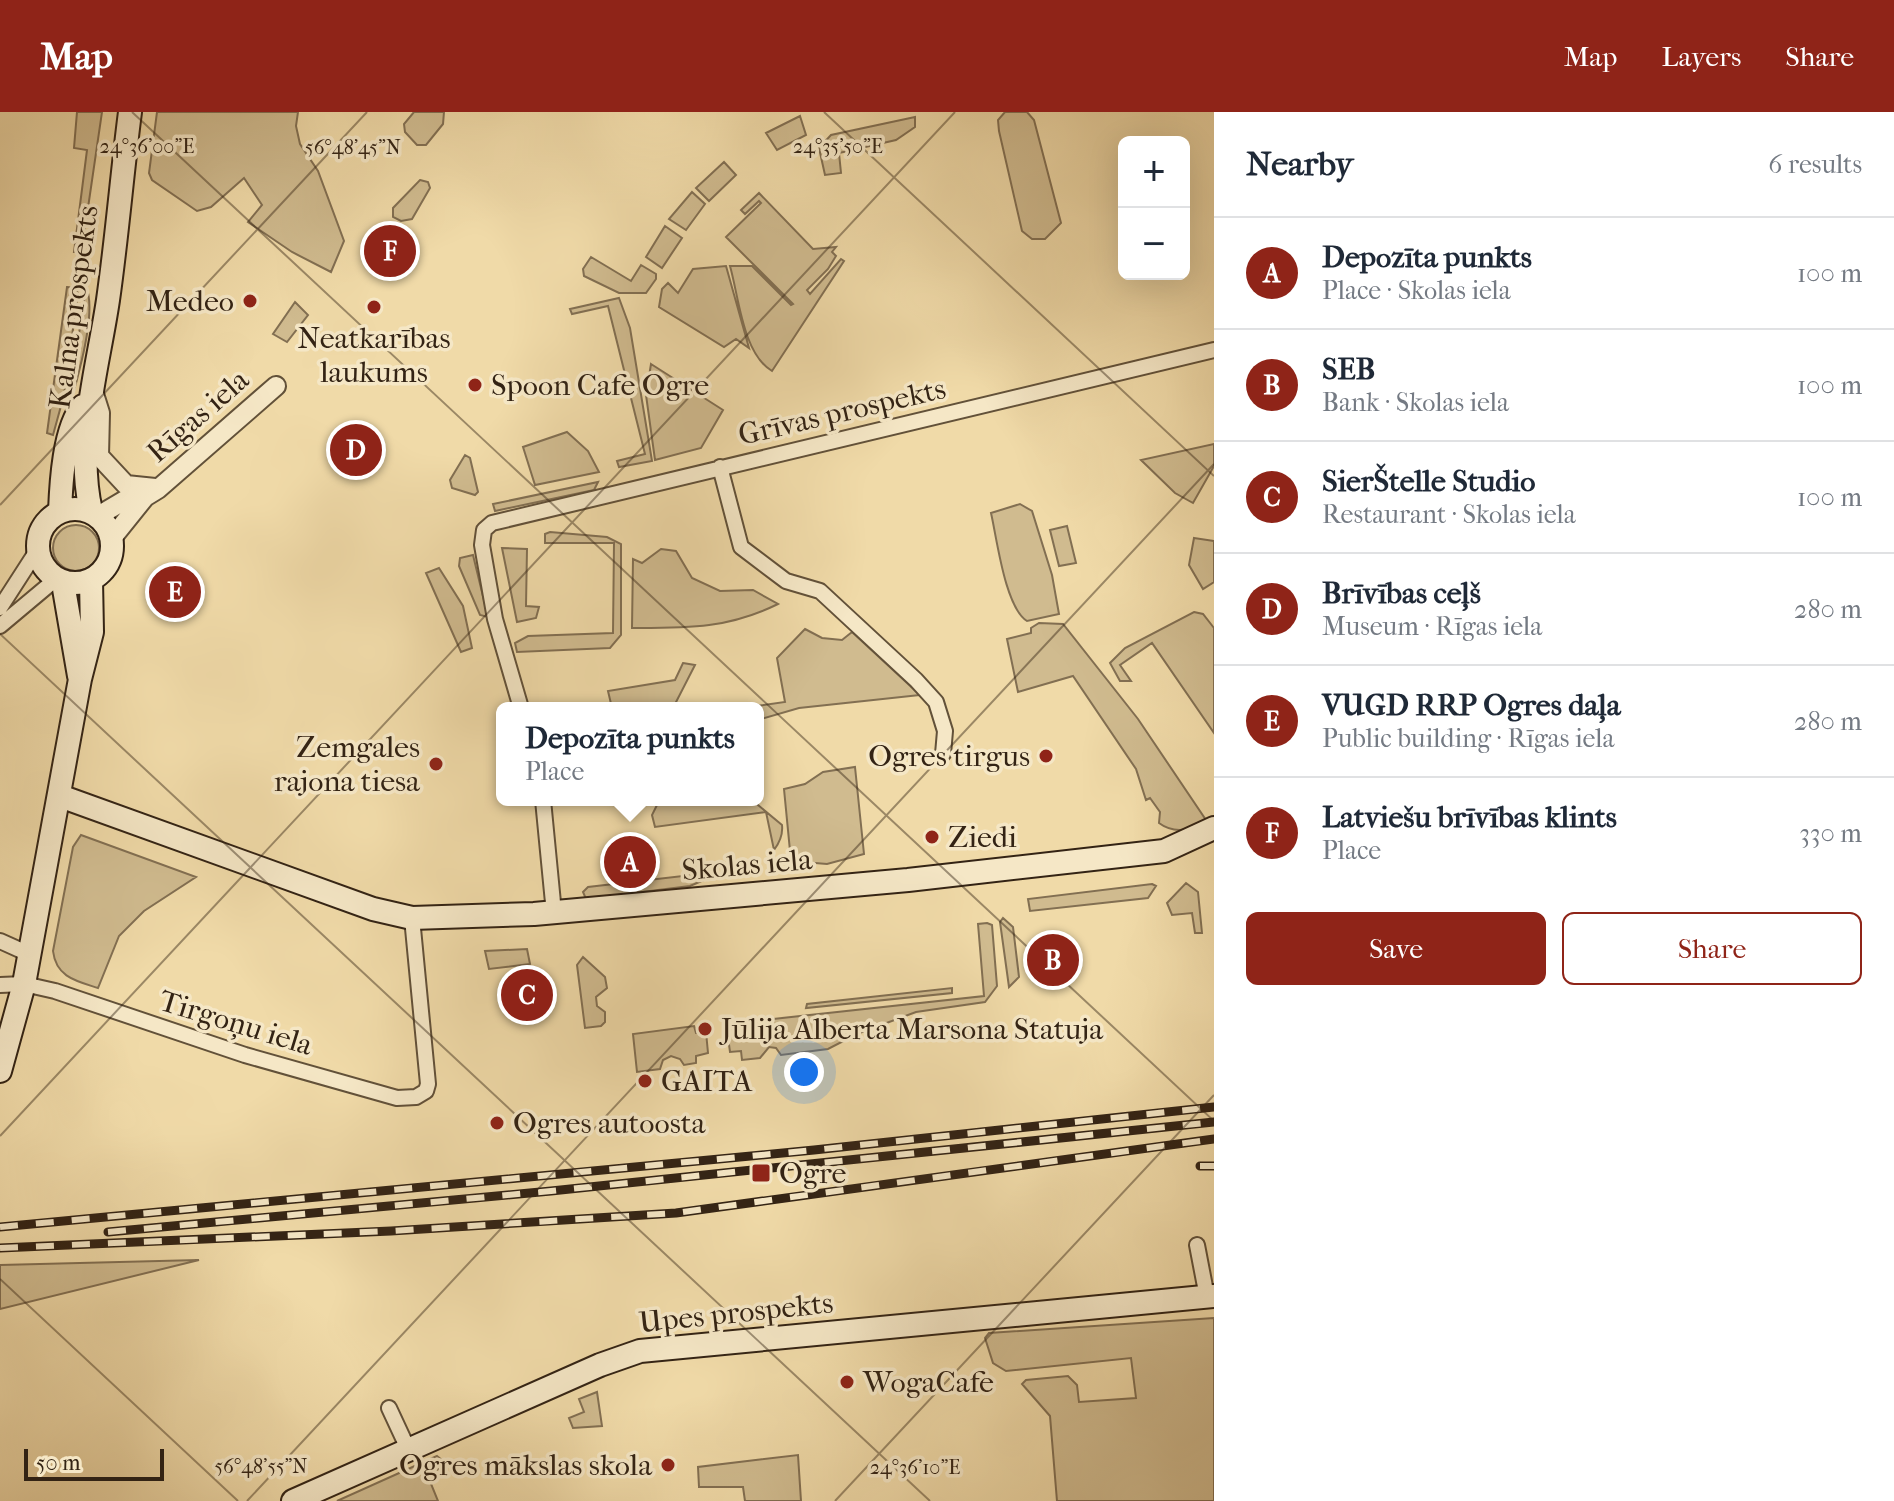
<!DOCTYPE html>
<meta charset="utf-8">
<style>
:root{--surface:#fff;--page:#f6f6f7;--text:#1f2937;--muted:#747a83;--line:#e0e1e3;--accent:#8f2418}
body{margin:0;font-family:"IM FELL French Canon",serif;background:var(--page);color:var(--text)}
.controls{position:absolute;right:24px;top:24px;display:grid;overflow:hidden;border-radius:12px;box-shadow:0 8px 32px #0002}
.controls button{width:72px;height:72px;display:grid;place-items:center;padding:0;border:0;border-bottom:2px solid var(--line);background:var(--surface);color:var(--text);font:40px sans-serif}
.scale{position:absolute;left:24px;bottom:20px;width:140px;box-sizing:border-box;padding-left:8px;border:4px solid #332314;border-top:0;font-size:22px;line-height:28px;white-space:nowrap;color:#332314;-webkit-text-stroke:6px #f5e7c6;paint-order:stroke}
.you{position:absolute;left:804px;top:960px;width:28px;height:28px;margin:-20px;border:6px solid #fff;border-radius:50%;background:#1a73e8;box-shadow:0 0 0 12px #1a73e833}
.badge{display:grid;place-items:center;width:52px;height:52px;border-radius:50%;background:var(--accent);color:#fff;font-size:26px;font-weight:700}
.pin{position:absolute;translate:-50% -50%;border:4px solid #fff;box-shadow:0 2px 8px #0006}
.popup{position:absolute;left:496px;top:590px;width:268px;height:104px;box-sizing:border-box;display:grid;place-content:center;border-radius:12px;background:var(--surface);filter:drop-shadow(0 2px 6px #0005);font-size:26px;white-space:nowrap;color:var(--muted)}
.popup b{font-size:30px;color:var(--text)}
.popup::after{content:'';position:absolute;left:50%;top:100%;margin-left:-16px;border:16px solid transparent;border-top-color:var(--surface)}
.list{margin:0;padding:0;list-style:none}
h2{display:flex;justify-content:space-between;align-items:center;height:104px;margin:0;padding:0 32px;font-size:34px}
h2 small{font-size:26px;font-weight:400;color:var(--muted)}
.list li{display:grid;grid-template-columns:52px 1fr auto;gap:24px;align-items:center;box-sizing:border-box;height:112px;padding:0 32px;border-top:2px solid var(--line)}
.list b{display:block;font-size:30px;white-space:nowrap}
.list p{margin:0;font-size:26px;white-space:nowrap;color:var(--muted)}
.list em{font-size:26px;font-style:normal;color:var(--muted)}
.actions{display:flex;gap:16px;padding:24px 32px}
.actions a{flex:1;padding:18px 0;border:2px solid var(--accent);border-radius:12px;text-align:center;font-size:28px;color:var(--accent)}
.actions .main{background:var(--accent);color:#fff}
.map{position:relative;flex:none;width:1214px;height:1389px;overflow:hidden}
header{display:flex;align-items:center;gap:48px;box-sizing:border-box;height:112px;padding:0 40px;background:var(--accent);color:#fff}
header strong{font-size:38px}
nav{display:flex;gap:44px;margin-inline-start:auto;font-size:28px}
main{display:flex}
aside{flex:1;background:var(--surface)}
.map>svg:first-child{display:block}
.green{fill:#d0bb8f;stroke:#826f52;stroke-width:2}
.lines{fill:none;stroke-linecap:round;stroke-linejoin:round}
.minor-casing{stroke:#625139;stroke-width:18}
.tertiary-casing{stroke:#625139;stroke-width:22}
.secondary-casing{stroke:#332314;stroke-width:26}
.minor{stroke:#f5e7c6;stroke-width:14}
.tertiary{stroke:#f5e7c6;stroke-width:18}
.secondary{stroke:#f5e7c6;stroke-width:22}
.rail-casing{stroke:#332314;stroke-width:9}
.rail{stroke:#f5e7c6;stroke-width:6;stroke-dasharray:18;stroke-linecap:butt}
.ticks{fill:none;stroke:#332314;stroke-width:2;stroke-opacity:0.45}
.poi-dot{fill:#8f2418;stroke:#f5e7c6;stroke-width:3}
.labels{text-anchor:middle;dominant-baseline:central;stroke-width:7;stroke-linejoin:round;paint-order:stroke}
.poi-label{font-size:30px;fill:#332314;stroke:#f5e7c6;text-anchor:start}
.street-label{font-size:30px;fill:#332314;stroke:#f5e7c6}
.ticks-label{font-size:20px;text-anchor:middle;fill:#332314;stroke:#f5e7c6;stroke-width:7;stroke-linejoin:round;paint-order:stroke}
</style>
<header>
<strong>Map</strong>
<nav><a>Map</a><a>Layers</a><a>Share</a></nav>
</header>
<main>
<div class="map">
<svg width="1214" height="1389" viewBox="0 0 1214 1389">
<rect width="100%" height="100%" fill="#f0daa8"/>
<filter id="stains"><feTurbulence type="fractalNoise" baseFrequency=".0025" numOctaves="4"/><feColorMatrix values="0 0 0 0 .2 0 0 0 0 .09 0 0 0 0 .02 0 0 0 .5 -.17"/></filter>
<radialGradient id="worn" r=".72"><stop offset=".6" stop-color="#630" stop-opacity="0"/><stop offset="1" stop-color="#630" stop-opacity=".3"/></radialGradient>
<path class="green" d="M77,0H102L82,137L78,140H74L87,38L74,36Z
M157,0H298L296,14L300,32L318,59L344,129L331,160L292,140L248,110L262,93L244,66L211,95L197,99L152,68L149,61Z
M414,0H444L443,12L426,33H417L405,20L404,12Z
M1005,0H1027L1034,8L1061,111L1045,127H1032L1022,119L999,19L998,8Z
M800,4L806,23L777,38L766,21Z
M915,5V15L896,28L839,41L841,61L825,63L819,36L831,23Z
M724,50L736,63L709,89L696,76Z
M420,68L428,70L430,76L412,107L401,109L393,105V96Z
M692,80L705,92L686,118L669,107Z
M759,81L813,137L836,135L832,140L836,144L828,157L807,178L810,182L841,147L844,149L772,259C743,242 739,186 730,154H752L791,193L793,192L726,125L761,91L759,89L745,102L741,98Z
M665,114L682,126L662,156L646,145Z
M591,145L631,169L641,153L656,162V167L646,181H619L584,164L583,157Z
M726,154L749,236L736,227L724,235L659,195L662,177L668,171L678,181L693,157Z
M67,175L75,176L78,181L64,283L53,323L47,321Z
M86,175C99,202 71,293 59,322L68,295Z
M619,186L630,216L652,349L619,355L617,349L645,342L608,194L572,202L570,197Z
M295,190L308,203L287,230L273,222Z
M651,252L723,298L701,336L655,348L646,283Z
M567,320L588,339L599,360L535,373L523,335Z
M1214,332V354L1193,391L1175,381L1141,348Z
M465,343L470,346L478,380L475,383L452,376L450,368Z
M598,370L594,378L495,399L493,392Z
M1020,392L1032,399L1052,463L1059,502L1027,509C1005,495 997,427 991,401Z
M53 436a23 23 0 1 1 46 0a23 23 0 1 1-46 0Z
M1067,414L1076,451L1059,454L1050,418Z
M550,420L607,425L621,432V523L610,536L517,540L515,531L528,524L613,521L614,431H545V422Z
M1194,426L1214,429V470L1203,477L1189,453Z
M502,436L527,437L526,494L539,495L536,506L517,510Z
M661,437L676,439L692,466L720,479L753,478L778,492C727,517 687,516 632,516L633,447L642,451Z
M473,443L488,505L480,503L459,454L460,446Z
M439,456L463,494L472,536L461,540L426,461Z
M1194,500L1203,502L1214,516V621L1152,531L1120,553L1131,569H1120L1110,551L1125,536Z
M1039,511L1063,512L1138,607L1208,711C1191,717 1175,723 1159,711L1160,700L1150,686L1146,688L1136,657L1073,564L1018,580L1007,527L1031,521V516Z
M805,517L822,526L842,528L852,520L920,583L799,596L758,608V596H742L785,590L777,546Z
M683,551L695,553L673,596H612L608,579L675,568Z
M855,655L864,742L827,752L791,749L784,677L805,672L823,660Z
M697,688H752L782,713C783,722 780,730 774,738L766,700L655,715L652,703L657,693Z
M81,723L196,765L144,799L119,824L98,876C76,869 56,865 53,839L73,735Z
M700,762L704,768L690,774L586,787L583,780L588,775Z
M1186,771L1198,780L1202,821H1195L1192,801L1172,803L1167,791Z
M1152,772L1156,774L1148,786L1030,799L1028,787Z
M1003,806L1013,815L1019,865L1009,875L1000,810Z
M987,811L992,813L997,874L985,890L916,900L857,922L828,937L781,943L776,936L769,935L760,946L742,948L741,939L730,940L727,918L737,916L736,911L984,884L978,812Z
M527,837L530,852L489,857L485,839Z
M583,845L605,865L607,876L596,885L597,894L605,900V910L601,914L585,916L577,853Z
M952,876V881L806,896L807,892Z
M694,914L696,921L706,920L708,941L696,944V951L684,953L680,947L671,944L663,948L660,957L637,960L633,922Z
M199,1148L0,1197V1153Z
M1214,1206V1389H1057L1050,1304L1022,1272L1026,1268L1068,1264L1077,1273L1079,1290L1136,1286L1131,1246L1006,1259L993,1251L985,1226L989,1221Z
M597,1280L602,1314L573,1316L569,1306L584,1300L579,1287Z
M798,1343L801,1389H745L743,1375H699L698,1355Z
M437,1344L448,1353L427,1362L438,1389H337Z"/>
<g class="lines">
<g class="minor-casing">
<path id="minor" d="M720,355L741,435L786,469L820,479L916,568L936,590L945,619L943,642
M0,496L38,437
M0,514L56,467
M521,596L495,507L482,433L484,418L492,411L1214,238
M543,688L554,801
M0,829L29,842
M0,873L24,872L55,879L245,943L397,986L416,985L426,979L428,972L412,806
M1197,1133L1207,1185
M389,1296L409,1339"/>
</g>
<g class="tertiary-casing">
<path id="tertiary" d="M94,282L100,301L99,344L126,373L155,376
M98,404L125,388L145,385L158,377L276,274
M112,426L145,385"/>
</g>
<g class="secondary-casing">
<path id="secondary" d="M38 434a37 37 0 1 1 74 0a37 37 0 1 1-74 0Z
M91,399C75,330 98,256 108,188C117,125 122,62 130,0
M60,400C61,372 64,315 83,294
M63,471L79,564
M60,684L373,797L412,806L534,802L908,768L1164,739L1214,716
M0,959L24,872L80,567L92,520L91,468
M293,1389L600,1253L640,1239L1214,1184"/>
</g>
<use href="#minor" class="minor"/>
<use href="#tertiary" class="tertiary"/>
<use href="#secondary" class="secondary"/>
<g class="rail-casing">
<path id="rail" d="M1200,1054H1214
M0,1115L814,1038L1214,995
M108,1120L551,1079L1214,1010
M0,1136L391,1119L676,1101L1214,1027"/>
</g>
<use href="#rail" class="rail"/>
</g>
<path class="ticks" d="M132,0L1214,1009M824,0L1214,364M0,393L367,0M0,522L930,1389M0,1024L955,0M0,1167L238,1389M247,1389L1214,352M835,1389L1214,983"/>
<g class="poi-dot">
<circle cx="250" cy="189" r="8"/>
<circle cx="374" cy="195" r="8"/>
<circle cx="475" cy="273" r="8"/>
<circle cx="1046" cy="644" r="8"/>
<circle cx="436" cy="652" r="8"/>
<circle cx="932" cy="725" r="8"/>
<circle cx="705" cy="917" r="8"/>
<circle cx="645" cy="969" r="8"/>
<circle cx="497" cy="1011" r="8"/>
<rect x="751" y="1051" width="20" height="20" rx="4"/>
<circle cx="847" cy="1270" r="8"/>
<circle cx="668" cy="1353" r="8"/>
</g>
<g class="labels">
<g class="poi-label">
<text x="234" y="189" text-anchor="end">Medeo</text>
<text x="374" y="226" text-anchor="middle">Neatkarības<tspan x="374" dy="34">laukums</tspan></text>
<text x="491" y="273">Spoon Cafe Ogre</text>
<text x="420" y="635" text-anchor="end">Zemgales<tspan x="420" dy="34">rajona tiesa</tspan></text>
<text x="1030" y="644" text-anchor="end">Ogres tirgus</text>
<text x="948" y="725">Ziedi</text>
<text x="721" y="917">Jūlija Alberta Marsona Statuja</text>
<text x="661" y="969">GAITA</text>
<text x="513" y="1011">Ogres autoosta</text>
<text x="779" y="1061">Ogre</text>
<text x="863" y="1270">WogaCafe</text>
<text x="652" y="1353" text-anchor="end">Ogres mākslas skola</text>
</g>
<g class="street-label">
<text transform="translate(74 195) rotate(-82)">Kalna prospekts</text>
<text transform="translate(842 300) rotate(-13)">Grīvas prospekts</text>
<text transform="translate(198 304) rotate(-41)">Rīgas iela</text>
<text transform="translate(747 753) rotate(-5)">Skolas iela</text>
<text transform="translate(236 911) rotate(17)">Tirgoņu iela</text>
<text transform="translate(736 1201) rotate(-6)">Upes prospekts</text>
</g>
</g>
<g class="ticks-label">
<text x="147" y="41">24°36'00"E</text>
<text x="838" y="41">24°35'50"E</text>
<text x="353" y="42">56°48'45"N</text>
<text x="261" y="1361">56°48'55"N</text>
<text x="915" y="1362">24°36'10"E</text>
</g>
<rect width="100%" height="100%" filter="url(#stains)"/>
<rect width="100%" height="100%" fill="url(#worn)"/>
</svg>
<div class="controls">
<button>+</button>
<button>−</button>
</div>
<div class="scale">50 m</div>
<div class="you"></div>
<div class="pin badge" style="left:630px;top:750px">A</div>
<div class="popup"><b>Depozīta punkts</b>Place</div>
<div class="pin badge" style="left:1053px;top:848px">B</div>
<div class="pin badge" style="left:527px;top:883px">C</div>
<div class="pin badge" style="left:356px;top:338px">D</div>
<div class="pin badge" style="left:175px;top:480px">E</div>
<div class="pin badge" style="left:390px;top:139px">F</div>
</div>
<aside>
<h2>Nearby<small>6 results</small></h2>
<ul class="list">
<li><span class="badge">A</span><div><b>Depozīta punkts</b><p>Place · Skolas iela</p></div><em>100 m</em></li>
<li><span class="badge">B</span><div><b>SEB</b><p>Bank · Skolas iela</p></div><em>100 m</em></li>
<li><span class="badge">C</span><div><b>SierŠtelle Studio</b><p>Restaurant · Skolas iela</p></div><em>100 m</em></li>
<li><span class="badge">D</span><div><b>Brīvības ceļš</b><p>Museum · Rīgas iela</p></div><em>280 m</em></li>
<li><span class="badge">E</span><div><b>VUGD RRP Ogres daļa</b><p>Public building · Rīgas iela</p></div><em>280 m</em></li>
<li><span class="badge">F</span><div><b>Latviešu brīvības klints</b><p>Place</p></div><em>330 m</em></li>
</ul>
<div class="actions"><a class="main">Save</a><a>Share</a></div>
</aside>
</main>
